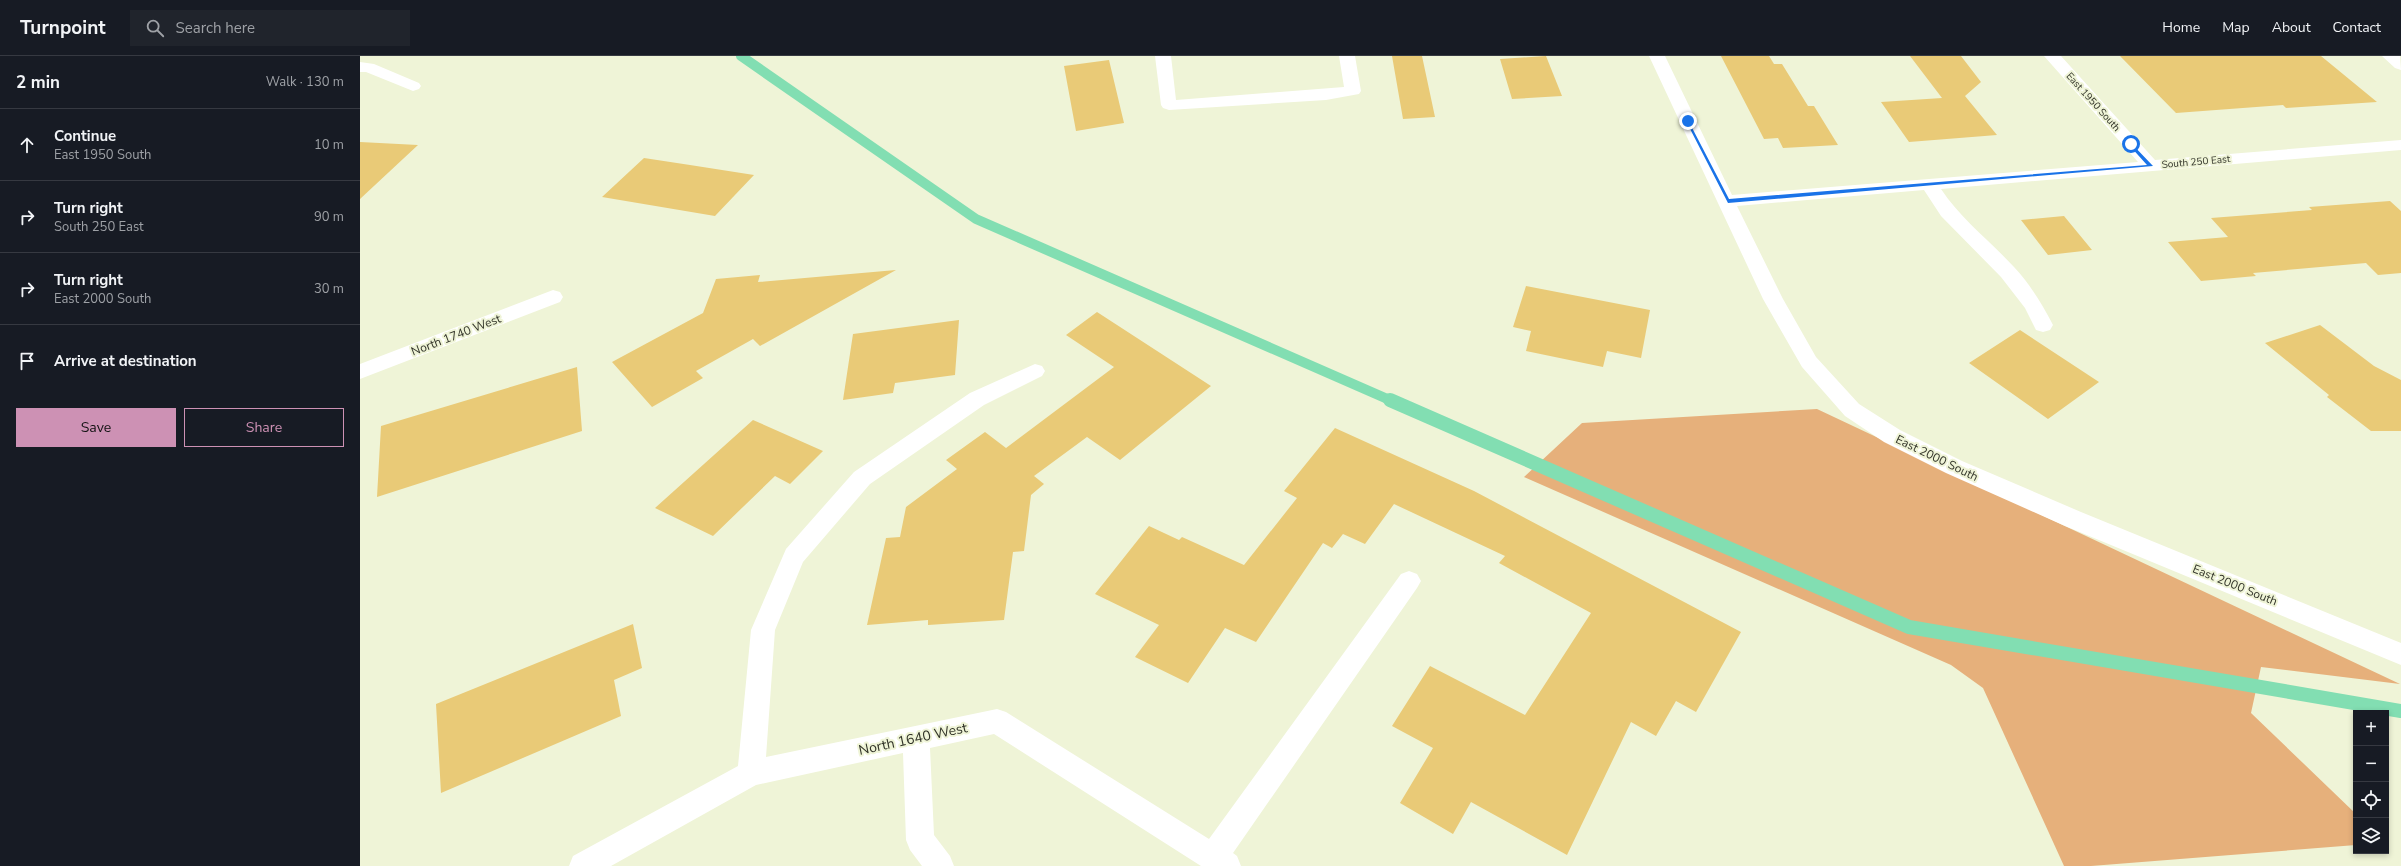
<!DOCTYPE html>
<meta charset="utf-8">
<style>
:root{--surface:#171b24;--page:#20242c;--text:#f1f3f6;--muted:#9ea1a6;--line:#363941;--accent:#cd91b4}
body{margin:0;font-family:"Nunito Sans",sans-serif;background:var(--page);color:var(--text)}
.controls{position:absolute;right:12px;bottom:12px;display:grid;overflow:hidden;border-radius:0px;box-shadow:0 2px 6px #0003}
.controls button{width:36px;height:36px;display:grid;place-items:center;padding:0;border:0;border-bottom:1px solid var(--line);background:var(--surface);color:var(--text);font:20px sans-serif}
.stop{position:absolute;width:12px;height:12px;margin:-9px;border:3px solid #1a73e8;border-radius:50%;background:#fff}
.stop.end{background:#1a73e8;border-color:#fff;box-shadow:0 1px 4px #0008}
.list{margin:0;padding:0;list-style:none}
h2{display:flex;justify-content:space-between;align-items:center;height:52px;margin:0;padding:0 16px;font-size:17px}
h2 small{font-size:13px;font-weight:400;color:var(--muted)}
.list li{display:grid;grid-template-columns:26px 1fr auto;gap:12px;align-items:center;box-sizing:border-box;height:72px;padding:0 16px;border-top:1px solid var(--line)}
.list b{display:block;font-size:15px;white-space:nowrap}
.list p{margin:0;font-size:13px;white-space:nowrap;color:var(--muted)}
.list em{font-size:13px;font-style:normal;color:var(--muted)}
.actions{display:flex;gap:8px;padding:12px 16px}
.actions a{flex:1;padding:9px 0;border:1px solid var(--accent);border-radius:0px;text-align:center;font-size:14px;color:var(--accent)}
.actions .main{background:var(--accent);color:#111}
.icon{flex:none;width:22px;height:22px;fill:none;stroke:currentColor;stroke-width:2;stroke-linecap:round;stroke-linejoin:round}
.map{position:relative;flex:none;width:2041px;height:810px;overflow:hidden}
header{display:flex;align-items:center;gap:24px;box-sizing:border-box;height:56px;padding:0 20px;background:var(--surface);border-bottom:1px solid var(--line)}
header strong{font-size:19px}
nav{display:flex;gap:22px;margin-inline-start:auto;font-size:14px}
.search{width:280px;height:36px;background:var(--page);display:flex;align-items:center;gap:10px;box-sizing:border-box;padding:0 14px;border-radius:0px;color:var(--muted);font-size:15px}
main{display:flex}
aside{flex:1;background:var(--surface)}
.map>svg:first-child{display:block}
.green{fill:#e6b07b}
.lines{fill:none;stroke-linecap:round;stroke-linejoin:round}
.stream-far1{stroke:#82deb2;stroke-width:10}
.stream{stroke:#82deb2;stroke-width:14}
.building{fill:#e9ca77}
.minor{fill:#fff;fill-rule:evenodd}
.route{fill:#1a73e8}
.labels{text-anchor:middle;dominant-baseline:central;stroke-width:4;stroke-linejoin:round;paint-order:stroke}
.far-street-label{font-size:10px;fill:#313328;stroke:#eff4d7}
.street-label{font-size:12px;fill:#313328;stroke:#eff4d7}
.near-street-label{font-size:14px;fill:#313328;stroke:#eff4d7}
</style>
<header>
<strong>Turnpoint</strong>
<div class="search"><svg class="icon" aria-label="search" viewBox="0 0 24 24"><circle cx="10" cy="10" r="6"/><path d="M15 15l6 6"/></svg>Search here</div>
<nav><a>Home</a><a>Map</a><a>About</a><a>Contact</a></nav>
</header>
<main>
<aside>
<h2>2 min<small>Walk · 130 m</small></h2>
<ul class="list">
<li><svg class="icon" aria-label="ahead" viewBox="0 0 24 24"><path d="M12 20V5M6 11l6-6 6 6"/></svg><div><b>Continue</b><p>East 1950 South</p></div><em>10 m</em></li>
<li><svg class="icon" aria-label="right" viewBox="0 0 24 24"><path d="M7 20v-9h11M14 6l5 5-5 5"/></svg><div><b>Turn right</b><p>South 250 East</p></div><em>90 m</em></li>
<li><svg class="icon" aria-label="right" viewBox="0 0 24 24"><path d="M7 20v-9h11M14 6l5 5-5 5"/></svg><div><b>Turn right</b><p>East 2000 South</p></div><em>30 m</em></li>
<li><svg class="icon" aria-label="arrive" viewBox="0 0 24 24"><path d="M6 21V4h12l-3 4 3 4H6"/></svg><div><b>Arrive at destination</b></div></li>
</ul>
<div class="actions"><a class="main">Save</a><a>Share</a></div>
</aside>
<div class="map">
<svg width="2041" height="810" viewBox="0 0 2041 810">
<rect width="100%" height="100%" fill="#eff4d7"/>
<path class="green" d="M1457,353L2040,628L1901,611L1891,657L1996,758V789L1731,810H1704L1623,632L1591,609L1164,421L1222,367Z"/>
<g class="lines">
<path class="stream-far1" d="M381,0L616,163L1032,345"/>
<path class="stream" d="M1030,344L1549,571L2041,655"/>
</g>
<path class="building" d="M1032,0H1062L1075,61L1043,63Z
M1186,0L1202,40L1152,43L1140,3Z
M1361,0H1409L1414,8H1422L1448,50H1454L1478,89L1423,92L1418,82L1404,83Z
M1550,0H1601L1621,26L1605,40L1637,79L1549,86L1521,46L1582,42Z
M1760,0H1961L2017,46L1926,52L1923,49L1816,57Z
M749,4L764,67L716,75L704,10Z
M0,86L58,89L0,143Z
M284,102L330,109L394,119L355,160L242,141Z
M2030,145L2041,155V217L2018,219L2006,207L1893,217L1896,220L1841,225L1808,186L1868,181L1851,162L1952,154L1949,151Z
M1704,160L1732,194L1688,199L1661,164Z
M536,214L400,290L393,283L336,315L343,322L292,351L252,306L343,257L356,223L400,219L398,226Z
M1166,230L1290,254L1281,302L1247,295L1243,311L1166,295L1171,275L1153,271Z
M737,256L851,330L760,404L727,381L674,420L684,428L671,439L664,495L653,496L644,564L568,569V564L507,569L526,482L540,481L546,451L597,413L586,404L625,376L646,392L754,311L706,279Z
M599,264L595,319L535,327L533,337L483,344L493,278Z
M1960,269L2014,310L2041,324V375H2011L1967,341L1969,339L1905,287Z
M1660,274L1739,326L1688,363L1609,307Z
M217,311L222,375L17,441L21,370Z
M393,364L463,395L430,428L415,420L353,480L295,452Z
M975,372L1114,435L1381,576L1336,656L1316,645L1296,680L1271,666L1207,799L1111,746L1093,778L1040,747L1073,692L1032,670L1070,610L1165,659L1231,557L1139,507L1145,500L1034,448L1005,488L983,478L972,492L963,487L896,586L865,572L828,627L775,601L799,569L735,538L789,470L819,484L822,481L884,509L937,442L924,435Z
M273,568L282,612L254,624L261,660L81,737L76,648Z"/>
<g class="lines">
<path class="minor" d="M795,0H811L816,44L984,31L979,0H995L1001,35L999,38L966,44L809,54L803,52L801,49Z
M1289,0H1305L1372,139L1778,106L1684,0H1701L1795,104L2041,84V94L1581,133C1601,163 1629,184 1654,211C1670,228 1682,248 1693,269L1690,274L1683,276L1676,274L1665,252L1641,221L1581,160L1564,134L1377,150L1423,243L1456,301L1499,348L1540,374L1602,405L1721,456L2041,587V609L1705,470L1586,417L1524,386L1485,360L1442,311L1403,243Z
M2022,0H2040L2041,14L2035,12Z
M0,6L14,8L59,27L61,30L59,33L53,35L6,16H0Z
M193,234L200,236L203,241L200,246L0,323V308Z
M675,308L682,310L685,315L682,320L624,349L510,428L443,506L415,574L406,701L637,653L646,656L849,783L1041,518L1049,515L1057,518L1061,525L1057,532L873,797L877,800L881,810H841L634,678L570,692L574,779L590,800L594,810H562L550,794L546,784L543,697L396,729L251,810H209L213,800L378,710L391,574L426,493L494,416L610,337Z"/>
</g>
<path class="route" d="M1328,64L1369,143L1787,109L1769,89L1771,87L1793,110L1368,147L1326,65Z"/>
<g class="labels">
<g class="far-street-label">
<text transform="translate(1733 46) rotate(48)">East 1950 South</text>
<text transform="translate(1836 106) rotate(-5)">South 250 East</text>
</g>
<g class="street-label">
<text transform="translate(96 279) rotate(-21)">North 1740 West</text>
<text transform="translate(1577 402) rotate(26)">East 2000 South</text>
<text transform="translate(1875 529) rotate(22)">East 2000 South</text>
</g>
<g class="near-street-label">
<text transform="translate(553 683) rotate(-12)">North 1640 West</text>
</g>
</g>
</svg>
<div class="controls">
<button>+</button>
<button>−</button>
<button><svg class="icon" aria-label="locate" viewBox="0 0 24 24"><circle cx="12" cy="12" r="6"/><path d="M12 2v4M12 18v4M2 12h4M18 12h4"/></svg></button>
<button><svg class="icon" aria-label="layers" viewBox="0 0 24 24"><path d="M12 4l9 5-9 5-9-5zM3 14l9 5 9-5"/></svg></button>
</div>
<div class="stop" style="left:1771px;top:88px"></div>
<div class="stop end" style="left:1328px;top:65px"></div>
</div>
</main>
